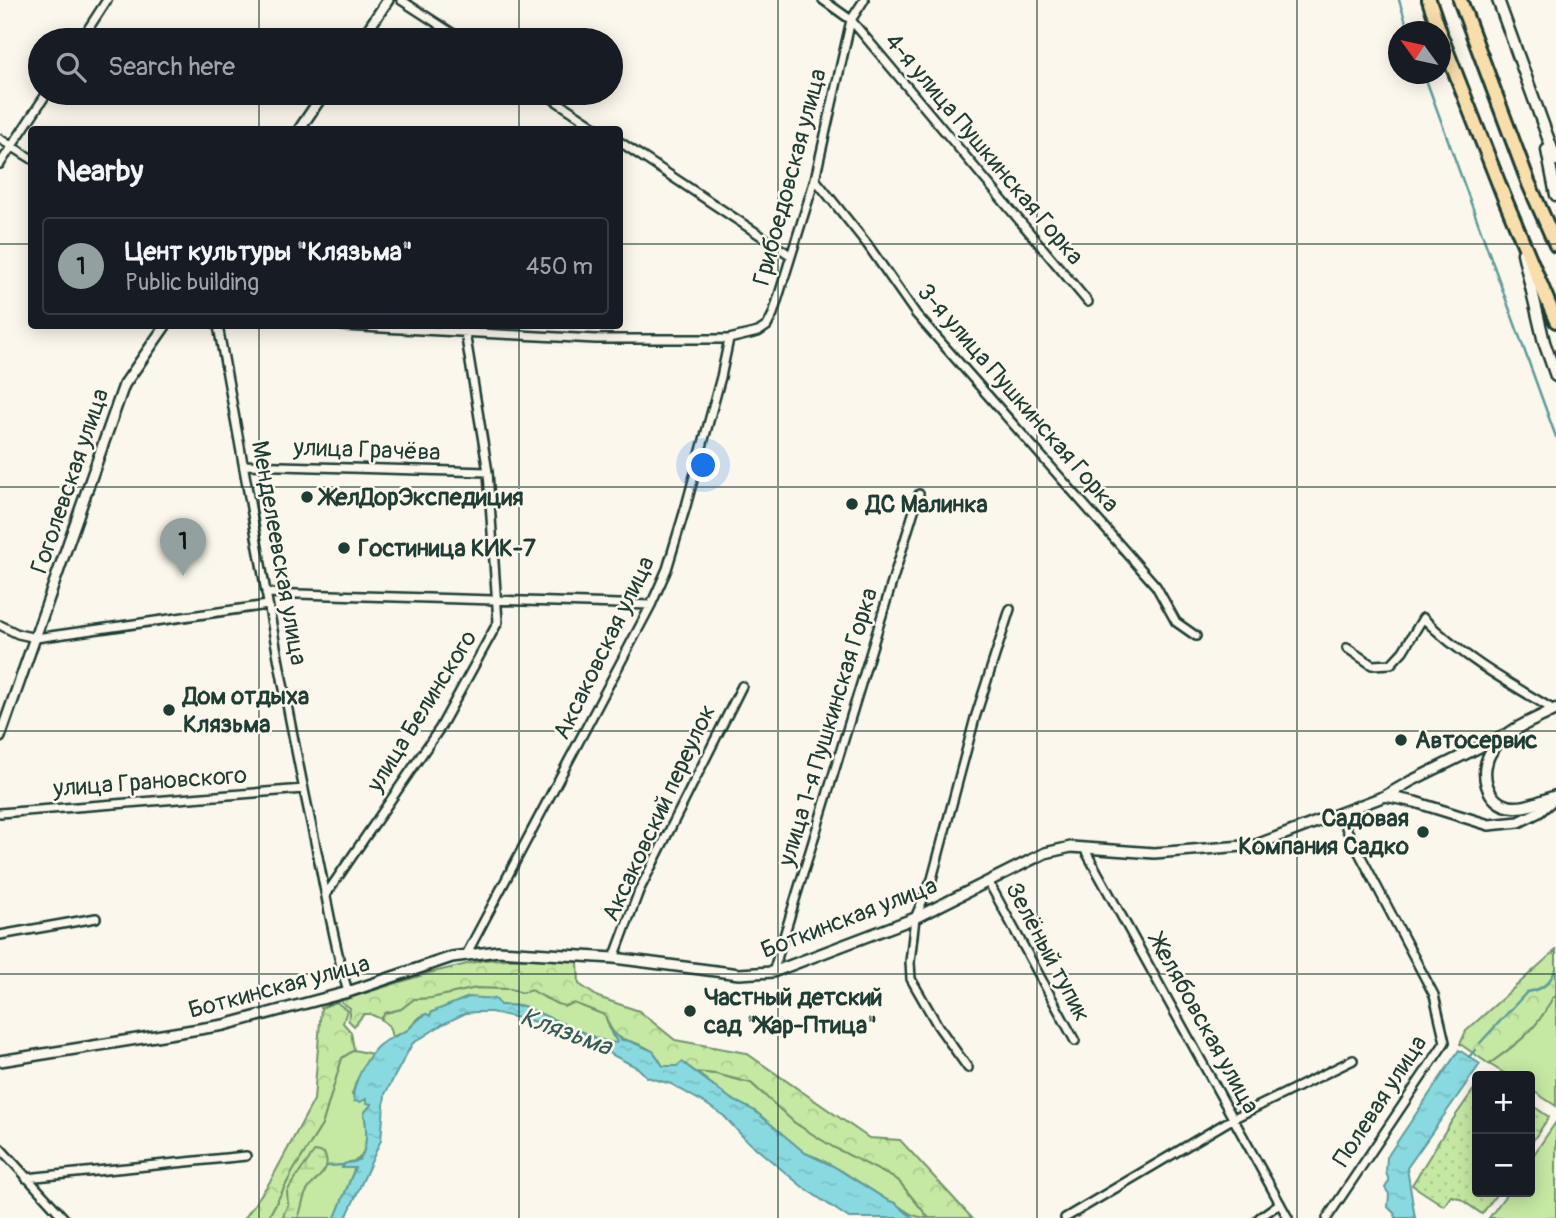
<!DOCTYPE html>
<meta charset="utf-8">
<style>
:root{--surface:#171b24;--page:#20242c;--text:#f1f3f6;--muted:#9ea1a6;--line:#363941;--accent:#92a19f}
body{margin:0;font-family:Pangolin,sans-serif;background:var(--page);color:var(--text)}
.controls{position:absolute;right:21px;bottom:21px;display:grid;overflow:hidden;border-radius:7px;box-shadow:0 4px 18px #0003}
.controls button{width:63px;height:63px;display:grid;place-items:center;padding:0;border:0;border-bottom:2px solid var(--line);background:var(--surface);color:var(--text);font:35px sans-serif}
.compass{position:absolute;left:1388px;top:21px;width:63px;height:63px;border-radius:50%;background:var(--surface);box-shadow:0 4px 18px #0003;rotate:303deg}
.you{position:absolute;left:704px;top:466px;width:24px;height:24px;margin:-18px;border:5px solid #fff;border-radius:50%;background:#1a73e8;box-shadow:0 0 0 10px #1a73e833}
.badge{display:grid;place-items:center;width:46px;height:46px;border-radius:50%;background:var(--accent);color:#111;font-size:23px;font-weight:700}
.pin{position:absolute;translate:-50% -58px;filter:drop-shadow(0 2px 4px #0008)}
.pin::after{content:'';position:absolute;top:37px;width:24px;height:21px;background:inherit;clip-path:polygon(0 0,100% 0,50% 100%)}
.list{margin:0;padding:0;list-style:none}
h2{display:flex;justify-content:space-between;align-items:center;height:91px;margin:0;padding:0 28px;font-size:30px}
h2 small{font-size:23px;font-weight:400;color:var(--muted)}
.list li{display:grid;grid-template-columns:46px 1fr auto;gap:21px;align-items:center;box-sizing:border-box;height:98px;margin:0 14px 14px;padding:0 14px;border:2px solid var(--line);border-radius:7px}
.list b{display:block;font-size:26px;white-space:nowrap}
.list p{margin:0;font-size:23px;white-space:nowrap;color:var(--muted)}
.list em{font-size:23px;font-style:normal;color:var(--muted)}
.icon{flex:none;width:38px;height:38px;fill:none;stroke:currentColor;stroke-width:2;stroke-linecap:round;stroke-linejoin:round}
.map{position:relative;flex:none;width:1556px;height:1218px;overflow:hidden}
.search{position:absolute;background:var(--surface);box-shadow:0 4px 18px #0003;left:28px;top:28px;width:595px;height:77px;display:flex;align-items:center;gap:18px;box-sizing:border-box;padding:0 24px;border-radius:38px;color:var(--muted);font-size:26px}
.panel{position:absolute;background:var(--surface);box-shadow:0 4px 18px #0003;left:28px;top:126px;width:595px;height:203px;border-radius:7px}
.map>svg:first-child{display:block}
.green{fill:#c5e9a3;stroke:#72936c;stroke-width:2}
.forest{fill:url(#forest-crowns);stroke:#72936c;stroke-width:2}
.wetland{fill:url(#wetland-marsh);stroke:#72936c;stroke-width:2}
.garden{fill:url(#garden-dots);stroke:#72936c;stroke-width:2}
.water{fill:url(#water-ripples);stroke:#5f9b9b;stroke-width:2}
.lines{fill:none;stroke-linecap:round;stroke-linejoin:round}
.stream{stroke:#5f9b9b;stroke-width:2.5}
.minor-casing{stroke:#1f3d34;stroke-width:12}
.tertiary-casing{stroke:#1f3d34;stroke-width:14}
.secondary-casing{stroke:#1f3d34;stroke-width:15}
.trunk-casing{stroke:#1f3d34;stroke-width:18}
.minor{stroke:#fbf7ec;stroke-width:7}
.tertiary{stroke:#fbf7ec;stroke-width:9}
.secondary{stroke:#fbf7ec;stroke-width:10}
.trunk{stroke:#f8deab;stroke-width:12}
.grid{fill:none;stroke:#1f3d34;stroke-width:2;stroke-opacity:0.55}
.poi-dot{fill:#1f3d34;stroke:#fbf7ec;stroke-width:2.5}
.labels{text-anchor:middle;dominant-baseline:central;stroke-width:5;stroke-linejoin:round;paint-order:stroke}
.street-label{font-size:24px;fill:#1f3d34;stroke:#fbf7ec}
.poi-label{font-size:24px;font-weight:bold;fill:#1f3d34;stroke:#fbf7ec;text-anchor:start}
.water-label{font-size:26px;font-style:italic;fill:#345c56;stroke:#fbf7ec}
</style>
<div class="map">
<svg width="1556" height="1218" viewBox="0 0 1556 1218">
<defs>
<pattern id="forest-crowns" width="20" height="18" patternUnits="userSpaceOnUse" patternTransform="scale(1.75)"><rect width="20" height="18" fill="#c5e9a3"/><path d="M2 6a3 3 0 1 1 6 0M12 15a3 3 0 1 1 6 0" fill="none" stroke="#a9c98d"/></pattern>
<pattern id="wetland-marsh" width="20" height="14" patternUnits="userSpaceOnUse" patternTransform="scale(1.75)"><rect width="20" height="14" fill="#c5e9a3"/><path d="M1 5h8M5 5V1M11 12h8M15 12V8" fill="none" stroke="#a9c98d"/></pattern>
<pattern id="garden-dots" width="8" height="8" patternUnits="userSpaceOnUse" patternTransform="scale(1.75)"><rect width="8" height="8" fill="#c5e9a3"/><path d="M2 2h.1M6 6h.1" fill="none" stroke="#a9c98d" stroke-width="1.8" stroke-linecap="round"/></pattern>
<pattern id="water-ripples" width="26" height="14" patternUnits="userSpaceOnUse" patternTransform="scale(1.75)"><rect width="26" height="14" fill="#89dae0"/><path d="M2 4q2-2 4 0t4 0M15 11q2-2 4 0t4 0" fill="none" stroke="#76bcc1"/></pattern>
</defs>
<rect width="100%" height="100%" fill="#fbf7ec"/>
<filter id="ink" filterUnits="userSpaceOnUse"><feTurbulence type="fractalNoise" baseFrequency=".0143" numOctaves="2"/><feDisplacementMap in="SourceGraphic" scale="14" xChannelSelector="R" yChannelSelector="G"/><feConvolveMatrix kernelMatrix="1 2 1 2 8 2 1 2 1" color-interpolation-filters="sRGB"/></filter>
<g filter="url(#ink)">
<path class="green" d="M476,988L511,989L522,993L531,990L536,991L545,998L565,1006L574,1003L605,1015L612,1035L617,1041L616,1044L600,1040L523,1006L500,1005L469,997L432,1012L429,1016L426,1014L418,1018L408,1030L392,1037L389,1026L381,1019L385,1013L401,1009L414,999L431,998Z
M1553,997H1556V1106L1530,1089V1076H1509L1489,1064C1519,1042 1536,1031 1553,997Z
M354,1050L372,1054L356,1082L352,1095L367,1098L372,1104L364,1113C367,1127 370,1161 350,1162L355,1167L335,1218H268L293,1171L322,1125L342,1058Z
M696,1072L716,1074L751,1083L795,1123L833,1147L898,1180L929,1218C908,1218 905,1207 887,1200L842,1171L818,1158L805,1153L755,1111L731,1099Z
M1556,1122V1218H1489L1508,1192H1530V1160Z"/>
<path class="forest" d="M1556,950V997H1553C1536,1031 1519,1042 1489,1064L1460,1044L1466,1031Z
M558,957L578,962L579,984L598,997L639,1011L675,1040L746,1053L869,1138L900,1140L972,1218H929L898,1180L833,1147L795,1123L751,1083L716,1074L696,1072L682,1062L678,1066H663C660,1062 657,1055 653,1052C630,1034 616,1049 605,1015L574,1003L565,1006L557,1004L531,990L522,993L511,989L476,988L431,998L414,999L401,1009L385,1013L381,1019L370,1014H364L354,1026L348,1020L350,1008L340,1001L429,973L484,960Z
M336,1002L347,1010L343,1023L351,1032L354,1050L342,1058L322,1125L293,1171L268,1218H245L271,1180L314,1100L321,1008Z"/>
<path class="wetland" d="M315,1151L324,1153C334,1171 314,1178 307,1191C302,1199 302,1209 298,1218H286L283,1216L288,1204L287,1192L292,1183Z"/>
<path class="garden" d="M1477,1085V1192H1498L1482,1214L1459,1198L1451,1196L1444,1206L1412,1185L1449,1125Z
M1530,1104L1549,1117L1530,1145Z"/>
<path class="water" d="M469,997L496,999L500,1005L523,1006L600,1040L616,1043L617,1041L610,1031L622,1040L629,1041L653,1051L663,1066H677L682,1062L731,1099L755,1111L805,1153L833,1166L887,1200L895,1203L913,1218H849L804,1188L745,1139L724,1116L706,1104L671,1084L647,1077L638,1068L603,1050L545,1030L536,1022L491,1012H477L466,1013L443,1024L412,1044L385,1094L381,1140L346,1218H335L355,1168H342L344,1164C349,1162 356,1163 360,1159C368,1148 367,1125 364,1113L372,1104L366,1103V1099L360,1102L354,1101C350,1088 367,1057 377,1047C385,1039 396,1037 406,1031C414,1026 417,1018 427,1014L430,1016L432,1012Z
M1459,1050L1480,1064L1407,1168L1415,1218H1396L1395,1214L1388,1207L1389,1194L1385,1188L1389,1181L1386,1172L1387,1157Z"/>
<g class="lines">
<path class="stream" d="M1399,0L1409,32
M1424,74L1556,437
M1480,1043L1527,992C1544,989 1549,984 1556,969
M1469,1057L1475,1050
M327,1166L344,1165"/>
<g class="minor-casing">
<path id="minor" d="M401,0L463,40
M823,0L851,20L1088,302
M81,40L107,0
M544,93L600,130
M579,130L585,120
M0,139L32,159
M620,142L790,255
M0,164L47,93
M815,179L867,244L916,314L1156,586L1176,622L1196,636
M218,326C250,496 277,667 314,837C325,888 333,942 348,992
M343,326L596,339H729L758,332L767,326L773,314L815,179L851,20L864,0
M244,465L488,472
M266,593L651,605
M0,625L18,634L36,638L268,605
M1347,648L1372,665L1391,664L1403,651L1423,618C1462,657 1507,682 1554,710
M0,813L304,789
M1084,848L1288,1218
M988,881L1075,1041
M327,893L440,728L498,622L488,472L464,326
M0,935L96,918
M466,955L651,605L667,569L686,506L721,377L729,339
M614,958L639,891L742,686
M773,972L919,494
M968,1068L938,1026L911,979L910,962L915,918L932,879L975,718L1010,609
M0,1148L64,1218
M26,1178L246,1156
M1065,1218L1234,1118L1353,1060
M1259,1218L1280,1203
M1327,1218L1445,1042L1434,995L1347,830L1341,813"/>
</g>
<g class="tertiary-casing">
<path id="tertiary" d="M361,40L388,0
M299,130L324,93
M0,737L124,385L165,326
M1385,796L1415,802L1489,825L1519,822L1539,812L1556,797
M0,1061L224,1025L348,992L452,957L498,951L614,958L739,974L773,972L915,918L1045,853L1071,847L1154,853L1256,845L1385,796L1411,781L1504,735"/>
</g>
<g class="secondary-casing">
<path id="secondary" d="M1498,0L1556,160
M1547,150L1556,195
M1523,253L1544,342L1556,376
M1556,709C1535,720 1507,729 1493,749C1477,770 1486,806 1514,807C1529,808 1543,800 1556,796"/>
</g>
<g class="trunk-casing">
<path id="trunk" d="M1429,0L1440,32
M1460,0L1529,184L1556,245
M1440,34L1504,197L1556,321"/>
</g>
<use href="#minor" class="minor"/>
<use href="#tertiary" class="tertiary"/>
<use href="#secondary" class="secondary"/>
<use href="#trunk" class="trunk"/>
</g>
</g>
<path class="grid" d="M259,0V40M519,0V40M778,0V1218M1037,0V1218M1297,0V1218M259,93V130M519,93V130M0,244H32M620,244H1556M259,326V1218M519,326V1218M0,487H1556M0,731H1556M0,974H1556"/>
<g class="poi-dot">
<circle cx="307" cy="497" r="7"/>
<circle cx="852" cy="504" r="7"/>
<circle cx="344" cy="548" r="7"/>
<circle cx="169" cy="710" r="7"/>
<circle cx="1401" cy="740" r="7"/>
<circle cx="1423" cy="832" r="7"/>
<circle cx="690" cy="1011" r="7"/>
</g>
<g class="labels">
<g class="street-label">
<text transform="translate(984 149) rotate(50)">4-я улица Пушкинская Горка</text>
<text transform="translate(790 177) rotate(-75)">Грибоедовская улица</text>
<text transform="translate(1018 398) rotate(49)">3-я улица Пушкинская Горка</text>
<text transform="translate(367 450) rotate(2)">улица Грачёва</text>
<text transform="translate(70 481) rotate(-71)">Гоголевская улица</text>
<text transform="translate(279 553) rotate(80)">Менделеевская улица</text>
<text transform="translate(604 648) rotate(-64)">Аксаковская улица</text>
<text transform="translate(422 711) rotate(-58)">улица Белинского</text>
<text transform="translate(828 727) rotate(-73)">улица 1-я Пушкинская Горка</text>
<text transform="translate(150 782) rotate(-4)">улица Грановского</text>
<text transform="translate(659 813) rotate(-65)">Аксаковский переулок</text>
<text transform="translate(849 918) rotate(-21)">Боткинская улица</text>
<text transform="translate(1048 952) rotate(62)">Зелёный тупик</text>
<text transform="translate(279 987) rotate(-15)">Боткинская улица</text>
<text transform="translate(1204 1024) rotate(61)">Желябовская улица</text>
<text transform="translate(1380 1101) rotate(-57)">Полевая улица</text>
</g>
<g class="poi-label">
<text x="321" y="497">ЖелДорЭкспедиция</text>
<text x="866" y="504">ДС Малинка</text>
<text x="358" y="548">Гостиница КИК-7</text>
<text x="183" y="696">Дом отдыха<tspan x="183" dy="28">Клязьма</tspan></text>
<text x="1415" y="740">Автосервис</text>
<text x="1409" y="818" text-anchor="end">Садовая<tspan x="1409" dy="28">Компания Садко</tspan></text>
<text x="704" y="997">Частный детский<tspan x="704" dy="28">сад "Жар-Птица"</tspan></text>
</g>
<g class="water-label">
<text transform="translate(566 1032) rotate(20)">Клязьма</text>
</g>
</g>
</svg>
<div class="controls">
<button>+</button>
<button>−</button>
</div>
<svg class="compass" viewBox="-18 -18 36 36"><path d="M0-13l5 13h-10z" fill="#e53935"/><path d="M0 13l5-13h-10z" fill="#9ea1a6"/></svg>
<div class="you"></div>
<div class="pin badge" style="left:183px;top:576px">1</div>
<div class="search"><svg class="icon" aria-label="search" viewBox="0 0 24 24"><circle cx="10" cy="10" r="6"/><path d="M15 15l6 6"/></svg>Search here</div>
<section class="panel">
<h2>Nearby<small></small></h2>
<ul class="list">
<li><span class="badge">1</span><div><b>Цент культуры &quot;Клязьма&quot;</b><p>Public building</p></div><em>450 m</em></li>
</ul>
</section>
</div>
